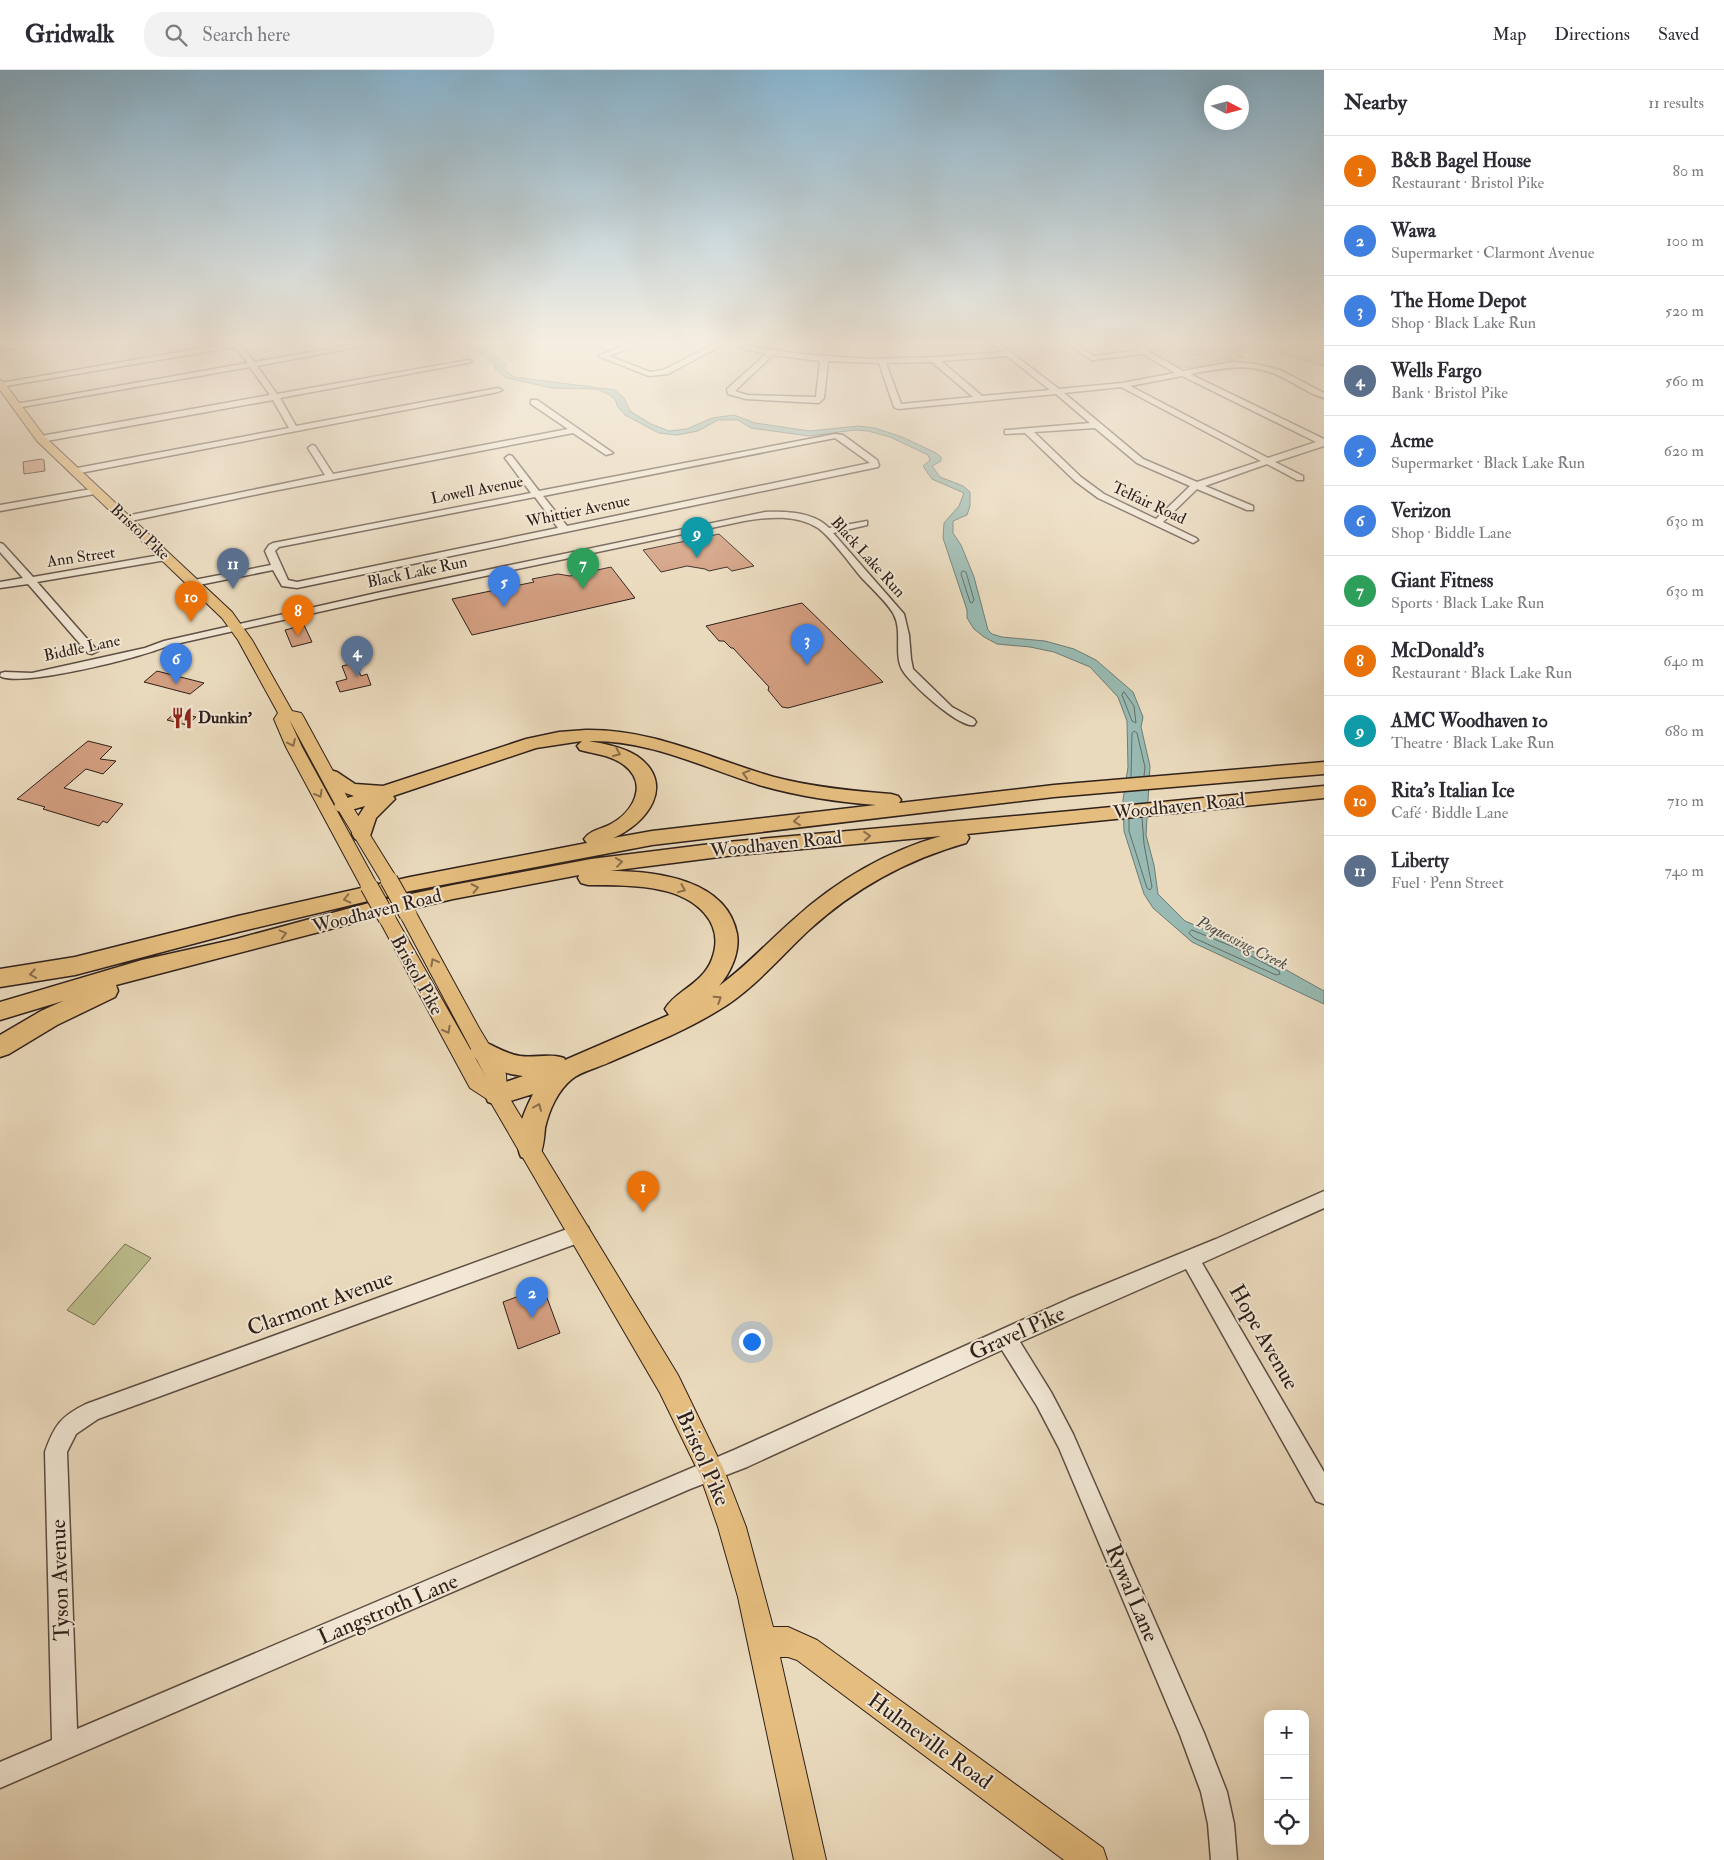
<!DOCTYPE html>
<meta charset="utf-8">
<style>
:root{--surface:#fff;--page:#f2f2f3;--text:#2b2b33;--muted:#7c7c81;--line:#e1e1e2;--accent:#ea580c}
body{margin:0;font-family:"IM FELL Double Pica",serif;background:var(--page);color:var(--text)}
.controls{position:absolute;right:15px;bottom:15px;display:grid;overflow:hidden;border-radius:10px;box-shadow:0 5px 20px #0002}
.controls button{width:45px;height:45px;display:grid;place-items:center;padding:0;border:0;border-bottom:1px solid var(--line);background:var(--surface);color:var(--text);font:25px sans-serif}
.compass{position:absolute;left:1204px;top:15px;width:45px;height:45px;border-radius:50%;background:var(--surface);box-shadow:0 5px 20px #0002;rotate:96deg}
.you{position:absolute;left:751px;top:1271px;width:18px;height:18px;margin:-12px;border:4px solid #fff;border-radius:50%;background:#1a73e8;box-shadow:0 0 0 8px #1a73e833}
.badge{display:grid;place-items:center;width:32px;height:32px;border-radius:50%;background:var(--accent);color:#fff;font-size:16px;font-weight:700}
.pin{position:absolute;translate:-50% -41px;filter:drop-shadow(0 1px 2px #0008)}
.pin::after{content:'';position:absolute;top:26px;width:18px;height:15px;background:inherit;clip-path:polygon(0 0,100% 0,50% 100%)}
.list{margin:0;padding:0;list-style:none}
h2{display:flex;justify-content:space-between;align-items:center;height:65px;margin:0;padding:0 20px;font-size:21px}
h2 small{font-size:16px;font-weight:400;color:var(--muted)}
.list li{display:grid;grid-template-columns:32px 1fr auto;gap:15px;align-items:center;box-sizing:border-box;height:70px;padding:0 20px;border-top:1px solid var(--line)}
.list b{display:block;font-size:19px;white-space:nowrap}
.list p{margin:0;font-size:16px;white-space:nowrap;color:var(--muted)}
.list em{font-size:16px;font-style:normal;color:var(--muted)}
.icon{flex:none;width:28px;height:28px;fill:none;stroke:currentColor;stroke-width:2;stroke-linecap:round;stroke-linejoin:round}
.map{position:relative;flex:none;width:1324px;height:1790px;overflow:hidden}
header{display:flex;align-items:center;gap:30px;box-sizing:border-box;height:70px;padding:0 25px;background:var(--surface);border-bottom:1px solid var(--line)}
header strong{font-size:24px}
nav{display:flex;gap:28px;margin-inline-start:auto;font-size:18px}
.search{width:350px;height:45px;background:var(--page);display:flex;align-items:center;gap:12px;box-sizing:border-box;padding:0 18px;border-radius:20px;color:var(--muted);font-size:19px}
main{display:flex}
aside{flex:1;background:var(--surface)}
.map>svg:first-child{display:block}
.green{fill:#bdbe8d;stroke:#766f54}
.water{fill:#98bab2;stroke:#6e7c76}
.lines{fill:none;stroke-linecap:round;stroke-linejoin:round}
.shore{stroke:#646d66;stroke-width:1}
.building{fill:#d29e80;stroke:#2f201b}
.minor-casing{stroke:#5e4e44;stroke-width:3}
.major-casing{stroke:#2f201b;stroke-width:2}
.highway-casing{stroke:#2f201b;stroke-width:3}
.minor{fill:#f1e7d4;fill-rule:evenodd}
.major{fill:#e5bd7e;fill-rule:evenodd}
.highway{fill:#e5bd7e;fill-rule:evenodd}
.major-bridge-casing{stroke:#2f201b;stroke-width:19;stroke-linecap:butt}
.major-bridge{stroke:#e5bd7e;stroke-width:17}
.oneway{stroke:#8a6e4c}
.labels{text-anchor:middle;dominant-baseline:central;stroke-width:4;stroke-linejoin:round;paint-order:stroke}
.far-street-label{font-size:16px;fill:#2f201b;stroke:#f1e7d4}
.far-poi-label{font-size:16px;font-weight:bold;fill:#2f201b;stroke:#f1e7d4;text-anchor:start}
.far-water-label{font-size:16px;font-style:italic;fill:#4e4e48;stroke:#f1e7d4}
.street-label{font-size:19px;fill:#2f201b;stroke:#f1e7d4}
.near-street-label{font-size:22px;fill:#2f201b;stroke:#f1e7d4}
</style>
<header>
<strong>Gridwalk</strong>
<div class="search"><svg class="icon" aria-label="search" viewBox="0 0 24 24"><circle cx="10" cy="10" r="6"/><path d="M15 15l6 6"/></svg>Search here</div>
<nav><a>Map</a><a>Directions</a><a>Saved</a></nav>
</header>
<main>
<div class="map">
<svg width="1324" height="1790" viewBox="0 0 1324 1790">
<rect width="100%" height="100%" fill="#eadabd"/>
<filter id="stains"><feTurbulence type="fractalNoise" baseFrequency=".004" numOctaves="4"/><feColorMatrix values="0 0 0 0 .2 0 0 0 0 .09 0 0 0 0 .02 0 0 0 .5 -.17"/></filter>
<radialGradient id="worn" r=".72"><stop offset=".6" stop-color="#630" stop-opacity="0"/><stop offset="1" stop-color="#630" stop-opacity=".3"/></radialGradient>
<path class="green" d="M1149,274H1218C1198,286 1172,279 1150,276Z
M1295,274H1324V296L1280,283Z
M1223,276L1240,280L1237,285L1243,287L1234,290H1217L1221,293C1192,298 1174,303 1151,280L1204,285L1202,281H1223L1225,277Z
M125,1174L151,1188L94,1255L67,1240Z"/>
<path class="water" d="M443,274H464L478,277L490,282L506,295L502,298L514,307L615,320L624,328L630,341L651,354L669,361L687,359L712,348L734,345L755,353L810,361L858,356L875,358L902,367L936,383L941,387V391L932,396L940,407L963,416L970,422V436L967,445L953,451V463L961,475L974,507L988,560L992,564L1002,567L1045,571L1074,579L1096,590L1133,622L1143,647L1141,657L1150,696L1146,765L1154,795L1158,824L1185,851L1238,873L1324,921V934L1192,872L1153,838L1144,824L1124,761L1123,730L1128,697L1127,651L1118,627L1090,597L1054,582L1030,577L997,574L984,567L974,559L967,548V540L943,468L944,453L959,436L964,423L932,409L923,396L930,390L928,385L890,367L868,361L855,360L809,366L751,358L738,350H718L698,361L688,363L677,365L659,363L625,345L618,337L615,329L608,324L597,319L552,318L507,308L495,299V294L476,280Z"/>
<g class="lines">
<path class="shore" d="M963,501L966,502L974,530L972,533L970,532L961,504Z
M1124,622L1134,636L1136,653L1132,651L1122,625Z
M1131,707L1132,663L1134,661L1137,663L1145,697L1144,706
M1129,749V761L1147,818L1150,820L1152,817L1144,774L1142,748
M1192,860L1236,878L1279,901L1280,904L1276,905L1194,868L1189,863Z"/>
</g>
<path class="building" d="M41,389L44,390L45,401L24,404L23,392Z
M719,464L754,496L732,501L727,497L709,501L705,499L687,496L661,502L643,480Z
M611,497L635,528L472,565L452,529L534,512L532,509L558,504L570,506Z
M802,533L883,612L788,638L782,637L768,620L769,617L733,578H731L724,571H719L706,556Z
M304,555L312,572L292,577L285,560Z
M355,593L361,606L367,604L371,615L340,622L336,612L347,609L342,596Z
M157,601L204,613L190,624L144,612Z
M176,642L196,647L187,655L167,650Z
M88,671L112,677L100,689L116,691L103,704L86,699L64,718L123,734L107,753L103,751L99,756L43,739L45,737L17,729Z
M543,1217L560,1263L518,1279L503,1232Z"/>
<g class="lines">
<g class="minor-casing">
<path id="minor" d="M18,274H40L36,276L0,280V276Z
M226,274H241L254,292L358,274H373L257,296L277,324L468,290L472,292L280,328L296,356L498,318L502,320L498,322L75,404L71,401L72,399L289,358L273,330L41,372L37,369L41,366L270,325L250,297L16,338L12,336L16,334L248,293L235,277L0,317L1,313Z
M627,274H637L609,286L650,302L663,300L715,274H724L668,304L649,306L598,286Z
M725,274H739L799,284L868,289L938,287L1002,282L992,274H1000L1059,319L1122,313L1175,303L1143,284L1092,290L1067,274H1076L1093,286L1140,280L1136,274H1143L1147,281L1183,301L1233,292L1255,294L1280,300L1324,323V328C1307,323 1292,311 1275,304C1246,292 1219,299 1190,304L1324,369V376L1275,392L1303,406V410H1297L1267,394L1205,416L1253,436V440H1247L1197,419L1163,452L1196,468L1198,470L1193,473L1098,428L1075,411L1025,363L1005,364V360H1008L1090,353L1056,324L898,339L894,337L879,293L828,291L824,328L819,333L746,329L728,324L727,319L766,284ZM773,285L820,291L816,327L747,325L735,321ZM1007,286L1050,320L982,326L941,291ZM933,292V293L973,327L901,334L886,293ZM1182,306L1316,372L1268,388L1130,316ZM1121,317L1261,391L1197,412L1143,389L1064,323ZM1095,358L1137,393L1190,416L1156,449L1104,424L1081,407L1034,362Z
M531,330H537L613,383L606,385L573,363L268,422L126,452L121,449L126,446L325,405L308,378L312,375L315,376L333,404L568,359L531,334Z
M835,364L843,365L877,390L879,395L878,397L297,518L282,516L273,500L194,516L189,513L194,510L271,495L265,481L269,475L273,473L531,423L505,388L509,385L512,386L539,421ZM835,368L870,393L567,456L543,426ZM535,427L558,458L297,512L288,510L275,481L279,477Z
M97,418L101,421L100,423L0,441V435Z
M765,442C785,441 814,442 829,458L867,451V455L833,463L904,544L909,565L911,589L913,599L952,637L974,649L976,652L974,655C959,658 911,614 903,601C893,585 903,562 894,545C889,534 870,517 861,507C851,495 830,466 818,458C797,444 768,447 744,451L381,528L167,576C144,587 19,618 0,606L1,603L5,602L32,603L145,578L164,571L381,522Z
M0,473L3,474L33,507L166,484L171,487L166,490L37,512L96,579L98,581L92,584L88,583L28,514L0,518V512L23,508L0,482Z
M1324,1121V1138L1202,1193L1324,1402V1434L1316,1431L1186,1199L1020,1272L1051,1322L1073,1364L1204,1663L1227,1722L1234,1754L1237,1790H1211L1208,1754L1201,1722L1180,1665L1059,1378L1037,1336L1002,1280L747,1397L690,1419L0,1718V1692L52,1670L45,1382C54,1356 61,1346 86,1334L581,1154L588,1157L590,1163L588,1169L581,1172L98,1349L76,1364L67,1382L77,1659L734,1380L1069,1229L1216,1169Z"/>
</g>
<g class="major-casing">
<path id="major" d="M0,310L3,311L45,367L232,542L252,570L292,641L301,643L303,646L352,736L398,810L395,814L389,816L383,814L336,736L289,649L302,677L378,816L375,820L369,822L363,820L286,677L274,649L278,643L238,570L222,548L37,371L0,320Z
M408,838L414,839L479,958L503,998L506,1004L507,1024L678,1305L724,1400L746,1457L773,1557H788L817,1570L1103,1778L1107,1790H1064L797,1590L788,1587H780L826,1790H794L738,1527L718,1457L700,1405L660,1323L490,1031L470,1018L378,848L381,843L387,841L393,843L486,1007L399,844L402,839Z"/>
</g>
<g class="highway-casing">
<path id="highway" d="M586,660C654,659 711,689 774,707C812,717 852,721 891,724L898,726L901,730L899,733L1054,715L1324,692V704L1054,727L652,775L410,821L238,862L75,905L0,917V899L75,887L238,846L410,807L587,773L584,769C590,760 602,759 611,754C633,742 649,714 624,695C611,685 594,684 580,680L577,676L582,671L536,678L393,726L395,729L376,748L369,769L362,771L355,769L352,764L354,753L365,736L344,742L337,741L334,736L337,731L354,726L334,719L321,706L323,702L330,700L337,702L355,714L383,716L526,669L559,662ZM589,671C650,670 702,697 759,715C797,726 837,732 876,735L652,761L613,768C647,754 677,714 637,686C623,677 605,674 589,671Z
M1324,716V728L967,764L969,768L966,773C906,790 855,818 809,860C780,887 754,919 719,940C685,961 647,976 610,992C600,997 580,1002 572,1009C558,1020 549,1040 545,1058C544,1068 544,1077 539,1087L530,1090L521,1087C512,1068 524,1042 533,1024L497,1035L488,1032L485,1025L488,1018L523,1006C506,1004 478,997 470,981L473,974L482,971C495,976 506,984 520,986C535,988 550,983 564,988L565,990L669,945L665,939C675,921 703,914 712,889C726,852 695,827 661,820C637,815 612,815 588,815L581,813L578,808L579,805L453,829L369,849L116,915L118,921L115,927L57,955L9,984L0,987V965L41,941L63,931L0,950V932L142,890L236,869L369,833L453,815L591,789L727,772L1071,741ZM941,766C885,782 836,811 793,850C768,872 746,896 719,916C731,902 740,882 737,864C727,809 655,801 610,801L727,786Z"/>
</g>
<use href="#minor" class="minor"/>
<use href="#major" class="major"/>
<use href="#highway" class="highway"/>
<g class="major-bridge-casing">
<path id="major-bridge" d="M389,810L408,844
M369,816L387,848"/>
</g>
<use href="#major-bridge" class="major-bridge"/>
</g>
<defs><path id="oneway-chevron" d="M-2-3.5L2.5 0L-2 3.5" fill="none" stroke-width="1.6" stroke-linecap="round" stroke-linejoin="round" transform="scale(1.25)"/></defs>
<g class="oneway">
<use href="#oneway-chevron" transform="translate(292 673) rotate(65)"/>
<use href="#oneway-chevron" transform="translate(617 683) rotate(23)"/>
<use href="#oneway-chevron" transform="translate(746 704) rotate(-163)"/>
<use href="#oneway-chevron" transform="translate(319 724) rotate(61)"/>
<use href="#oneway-chevron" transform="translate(797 751) rotate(174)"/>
<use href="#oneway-chevron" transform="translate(867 766) rotate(-5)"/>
<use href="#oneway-chevron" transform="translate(619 792) rotate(-8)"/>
<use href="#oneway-chevron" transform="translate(475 818) rotate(-12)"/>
<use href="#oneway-chevron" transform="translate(682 819) rotate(22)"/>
<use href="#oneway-chevron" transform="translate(347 829) rotate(167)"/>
<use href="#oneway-chevron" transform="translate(283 864) rotate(-15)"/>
<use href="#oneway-chevron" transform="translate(434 892) rotate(-118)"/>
<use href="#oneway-chevron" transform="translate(33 904) rotate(171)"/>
<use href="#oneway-chevron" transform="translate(718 929) rotate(-33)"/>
<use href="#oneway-chevron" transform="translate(447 960) rotate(61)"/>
<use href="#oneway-chevron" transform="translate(538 1037) rotate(-67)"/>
</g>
<linearGradient id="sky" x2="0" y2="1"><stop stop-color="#88b6d2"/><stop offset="0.52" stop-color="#f6eee1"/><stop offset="1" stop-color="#f6eee1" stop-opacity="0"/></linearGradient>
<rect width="1324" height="524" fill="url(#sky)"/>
<defs>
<g id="restaurant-bare" transform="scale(1.725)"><path d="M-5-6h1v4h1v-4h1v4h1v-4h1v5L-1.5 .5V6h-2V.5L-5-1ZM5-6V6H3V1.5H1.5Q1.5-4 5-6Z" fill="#8f2418" stroke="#f1e7d4" stroke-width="2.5" paint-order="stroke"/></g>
</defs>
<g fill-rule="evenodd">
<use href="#restaurant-bare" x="182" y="648"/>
</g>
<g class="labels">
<g class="far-street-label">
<text transform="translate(477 420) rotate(-11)">Lowell Avenue</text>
<text transform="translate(1149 433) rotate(25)">Telfair Road</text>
<text transform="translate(578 441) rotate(-12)">Whittier Avenue</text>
<text transform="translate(140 462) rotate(43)">Bristol Pike</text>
<text transform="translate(81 487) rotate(-8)">Ann Street</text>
<text transform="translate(868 487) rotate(48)">Black Lake Run</text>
<text transform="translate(417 502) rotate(-12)">Black Lake Run</text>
<text transform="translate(82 578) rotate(-12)">Biddle Lane</text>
</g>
<g class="far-poi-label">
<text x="198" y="648">Dunkin'</text>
</g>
<g class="far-water-label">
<text transform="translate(1242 873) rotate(27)">Poquessing Creek</text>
</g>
<g class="street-label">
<text transform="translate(1179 736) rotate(-6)">Woodhaven Road</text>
<text transform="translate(776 774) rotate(-6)">Woodhaven Road</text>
<text transform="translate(377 841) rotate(-14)">Woodhaven Road</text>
<text transform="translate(417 905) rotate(61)">Bristol Pike</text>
</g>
<g class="near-street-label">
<text transform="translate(320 1233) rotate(-20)">Clarmont Avenue</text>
<text transform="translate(1017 1263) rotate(-24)">Gravel Pike</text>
<text transform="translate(1264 1267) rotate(60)">Hope Avenue</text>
<text transform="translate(703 1388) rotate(66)">Bristol Pike</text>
<text transform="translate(60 1510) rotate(-92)">Tyson Avenue</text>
<text transform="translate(1132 1523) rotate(67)">Rywal Lane</text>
<text transform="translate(388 1539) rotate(-23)">Langstroth Lane</text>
<text transform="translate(930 1671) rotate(36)">Hulmeville Road</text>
</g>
</g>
<rect width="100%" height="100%" filter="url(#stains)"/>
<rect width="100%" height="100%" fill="url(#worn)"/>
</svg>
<div class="controls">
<button>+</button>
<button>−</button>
<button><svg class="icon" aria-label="locate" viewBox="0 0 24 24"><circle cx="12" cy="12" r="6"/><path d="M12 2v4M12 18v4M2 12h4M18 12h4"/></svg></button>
</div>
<svg class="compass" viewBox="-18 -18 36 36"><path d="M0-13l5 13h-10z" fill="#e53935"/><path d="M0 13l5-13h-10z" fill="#7c7c81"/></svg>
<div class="you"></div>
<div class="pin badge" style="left:643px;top:1142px;background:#e8710a">1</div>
<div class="pin badge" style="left:532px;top:1248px;background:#3f7fe0">2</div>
<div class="pin badge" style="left:807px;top:595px;background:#3f7fe0">3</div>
<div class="pin badge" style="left:357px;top:607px;background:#5c6f8a">4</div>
<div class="pin badge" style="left:504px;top:537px;background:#3f7fe0">5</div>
<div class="pin badge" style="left:176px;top:614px;background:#3f7fe0">6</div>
<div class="pin badge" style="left:583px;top:519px;background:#2e9e5b">7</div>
<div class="pin badge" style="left:298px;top:566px;background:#e8710a">8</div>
<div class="pin badge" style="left:697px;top:488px;background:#0f9aa8">9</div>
<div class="pin badge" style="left:191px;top:552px;background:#e8710a">10</div>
<div class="pin badge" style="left:233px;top:519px;background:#5c6f8a">11</div>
</div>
<aside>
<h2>Nearby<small>11 results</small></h2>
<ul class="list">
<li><span class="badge" style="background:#e8710a">1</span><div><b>B&amp;B Bagel House</b><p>Restaurant · Bristol Pike</p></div><em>80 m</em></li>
<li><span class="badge" style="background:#3f7fe0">2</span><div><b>Wawa</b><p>Supermarket · Clarmont Avenue</p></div><em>100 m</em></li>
<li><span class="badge" style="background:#3f7fe0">3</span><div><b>The Home Depot</b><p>Shop · Black Lake Run</p></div><em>520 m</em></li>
<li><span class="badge" style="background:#5c6f8a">4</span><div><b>Wells Fargo</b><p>Bank · Bristol Pike</p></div><em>560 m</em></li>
<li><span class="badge" style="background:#3f7fe0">5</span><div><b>Acme</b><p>Supermarket · Black Lake Run</p></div><em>620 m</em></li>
<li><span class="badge" style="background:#3f7fe0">6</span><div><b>Verizon</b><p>Shop · Biddle Lane</p></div><em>630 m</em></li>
<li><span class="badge" style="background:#2e9e5b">7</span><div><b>Giant Fitness</b><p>Sports · Black Lake Run</p></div><em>630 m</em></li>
<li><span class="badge" style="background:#e8710a">8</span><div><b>McDonald's</b><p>Restaurant · Black Lake Run</p></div><em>640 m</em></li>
<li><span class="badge" style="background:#0f9aa8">9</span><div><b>AMC Woodhaven 10</b><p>Theatre · Black Lake Run</p></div><em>680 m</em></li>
<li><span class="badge" style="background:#e8710a">10</span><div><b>Rita's Italian Ice</b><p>Café · Biddle Lane</p></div><em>710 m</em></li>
<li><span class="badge" style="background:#5c6f8a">11</span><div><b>Liberty</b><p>Fuel · Penn Street</p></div><em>740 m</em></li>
</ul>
</aside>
</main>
